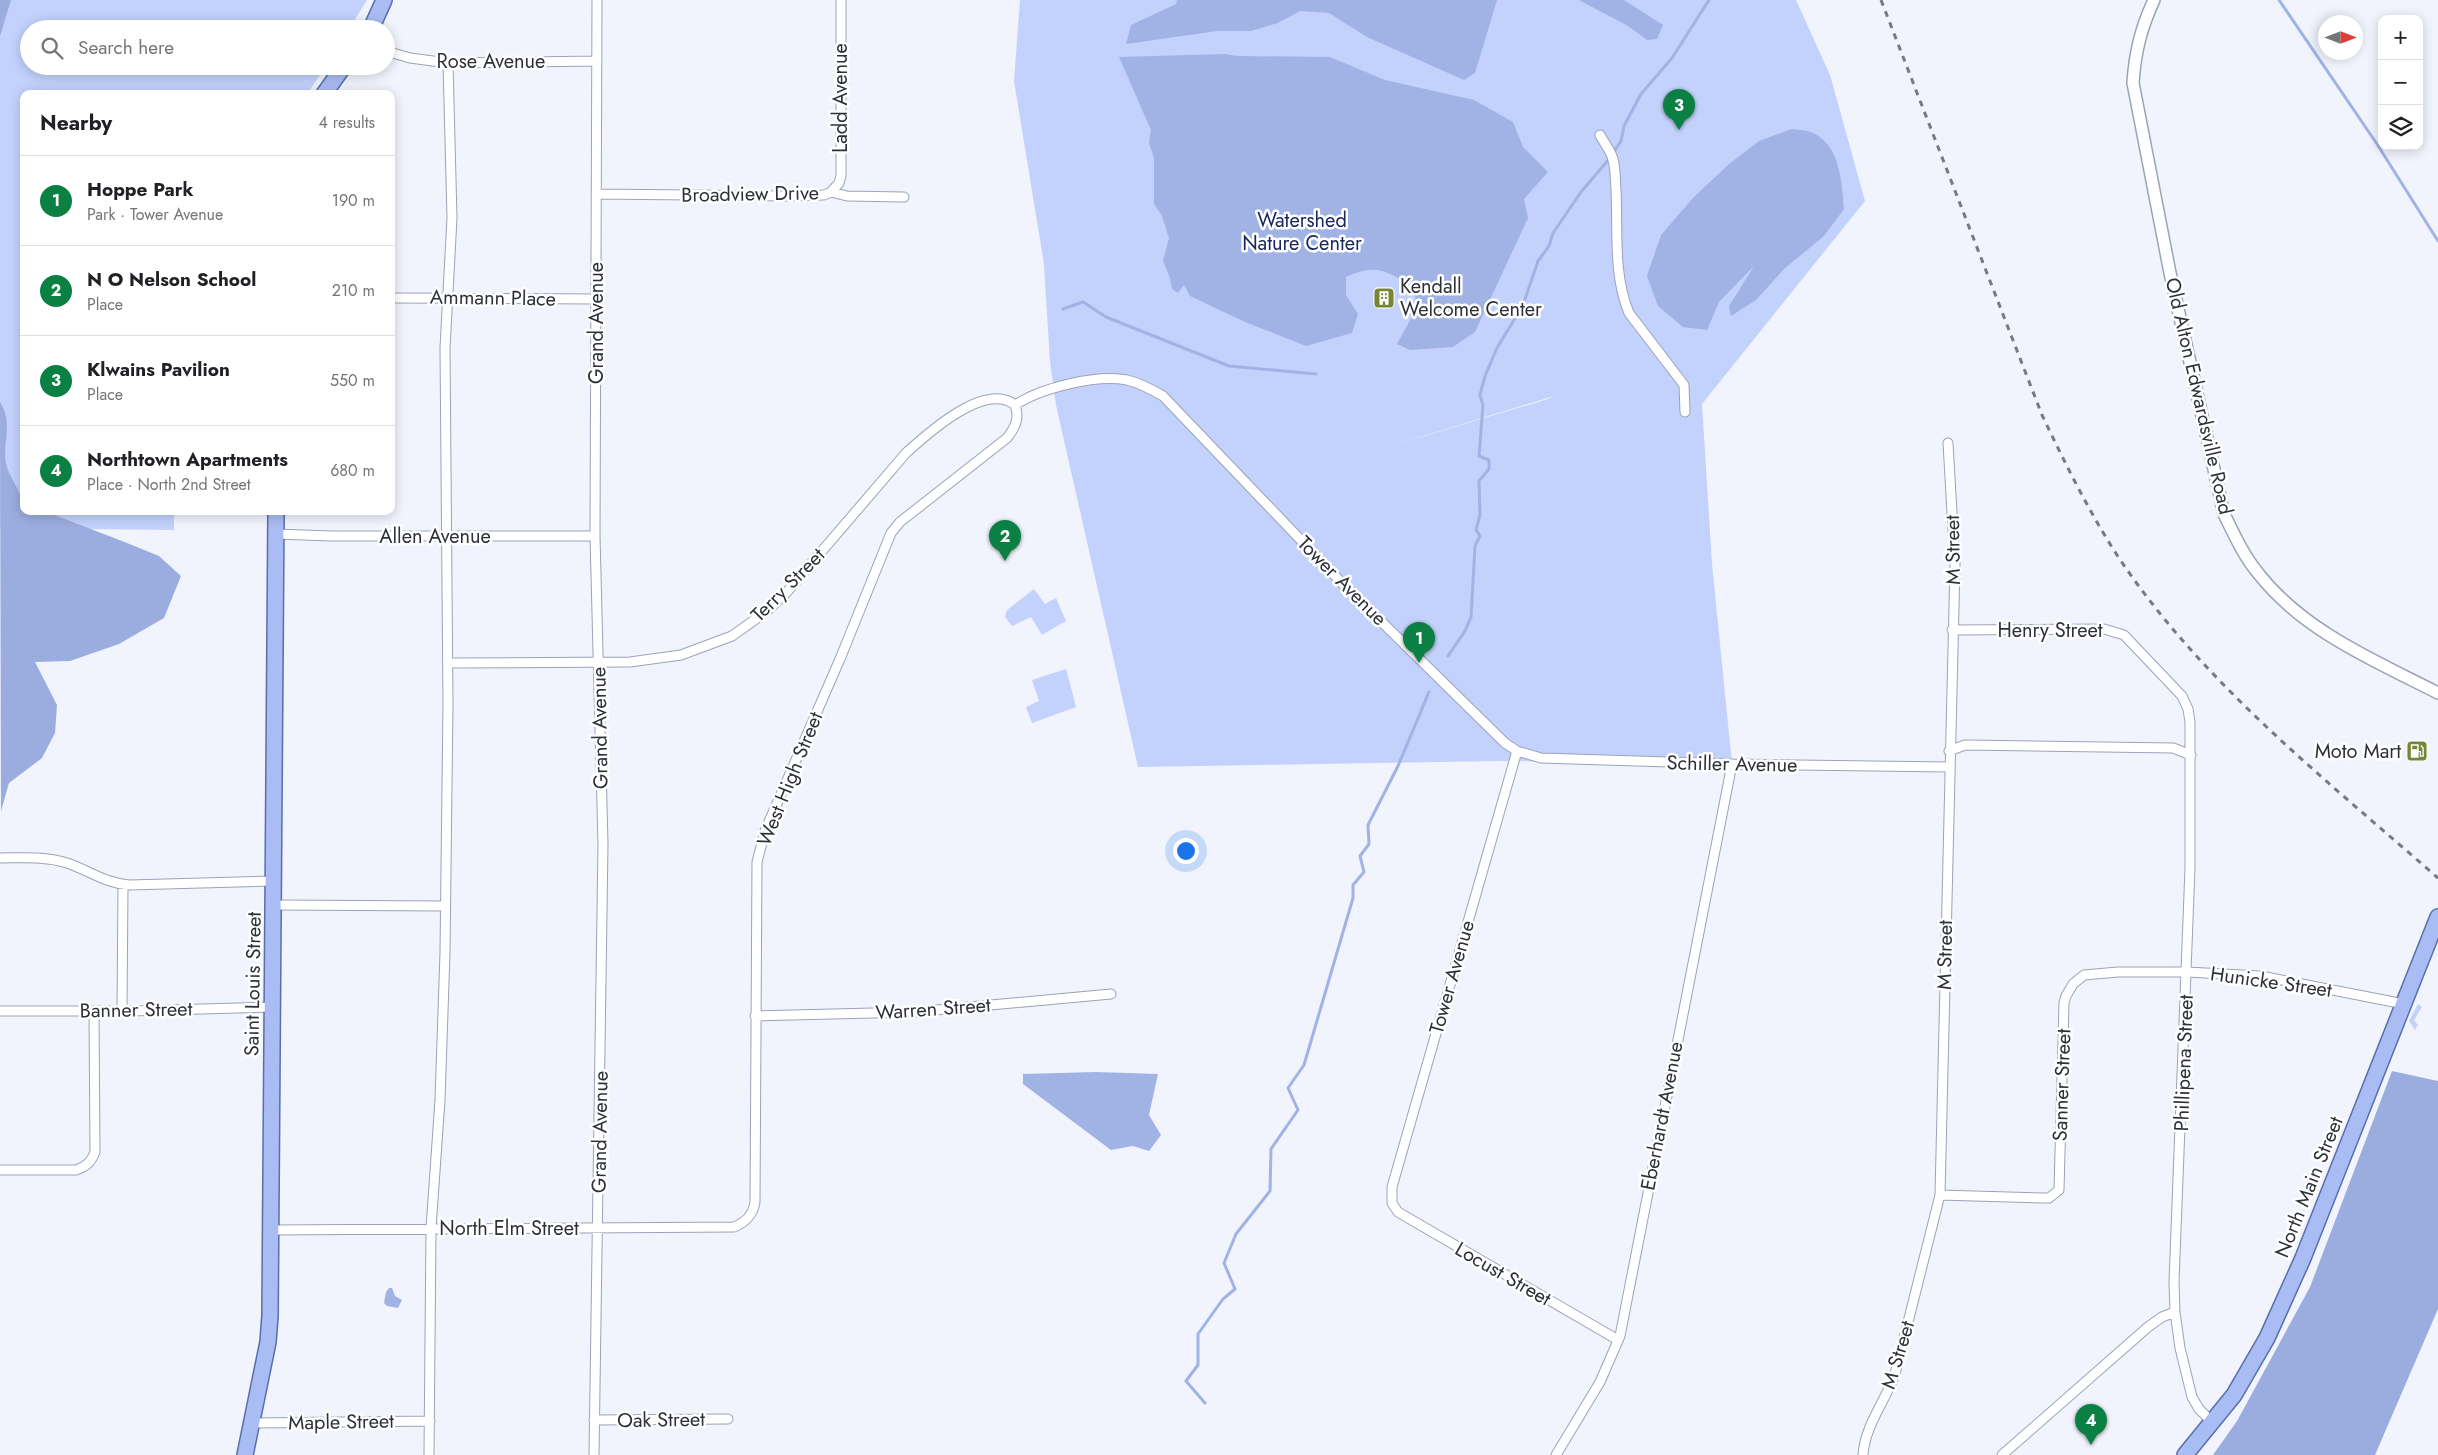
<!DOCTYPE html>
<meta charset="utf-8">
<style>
:root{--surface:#fff;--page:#f2f2f2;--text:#202124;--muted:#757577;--line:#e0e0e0;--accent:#0b8043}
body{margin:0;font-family:Jost,sans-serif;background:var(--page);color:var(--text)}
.controls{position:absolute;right:15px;top:15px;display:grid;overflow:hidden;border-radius:10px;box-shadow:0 2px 12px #0003}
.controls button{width:45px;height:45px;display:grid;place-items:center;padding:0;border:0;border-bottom:1px solid var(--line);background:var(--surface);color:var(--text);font:25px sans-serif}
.compass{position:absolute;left:2318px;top:15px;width:45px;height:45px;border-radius:50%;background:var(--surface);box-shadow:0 2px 12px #0003;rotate:90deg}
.you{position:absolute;left:1185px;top:850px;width:18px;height:18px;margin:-12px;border:4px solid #fff;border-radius:50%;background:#1a73e8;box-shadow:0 0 0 8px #1a73e833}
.badge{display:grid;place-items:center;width:32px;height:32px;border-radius:50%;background:var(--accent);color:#fff;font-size:16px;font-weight:700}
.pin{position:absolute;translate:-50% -41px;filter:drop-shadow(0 1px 2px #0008)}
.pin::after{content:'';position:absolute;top:26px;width:18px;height:15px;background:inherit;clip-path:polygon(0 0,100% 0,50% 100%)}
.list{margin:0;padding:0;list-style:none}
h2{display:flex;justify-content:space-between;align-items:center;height:65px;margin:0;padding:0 20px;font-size:21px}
h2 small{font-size:16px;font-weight:400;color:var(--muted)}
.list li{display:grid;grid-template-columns:32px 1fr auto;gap:15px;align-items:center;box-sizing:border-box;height:90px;padding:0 20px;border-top:1px solid var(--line)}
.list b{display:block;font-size:19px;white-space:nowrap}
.list p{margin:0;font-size:16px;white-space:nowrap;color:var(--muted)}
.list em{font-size:16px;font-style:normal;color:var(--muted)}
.icon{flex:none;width:28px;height:28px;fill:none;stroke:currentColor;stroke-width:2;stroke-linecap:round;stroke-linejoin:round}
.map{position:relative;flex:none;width:2438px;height:1455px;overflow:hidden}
.search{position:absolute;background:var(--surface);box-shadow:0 2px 12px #0003;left:20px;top:20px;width:375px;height:55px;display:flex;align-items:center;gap:12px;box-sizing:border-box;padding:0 18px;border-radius:28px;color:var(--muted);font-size:19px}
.panel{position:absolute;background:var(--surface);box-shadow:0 2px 12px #0003;left:20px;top:90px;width:375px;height:425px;border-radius:10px}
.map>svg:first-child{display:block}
.green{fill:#c2d2fc;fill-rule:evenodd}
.forest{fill:#9badde}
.water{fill:#a1b2e4}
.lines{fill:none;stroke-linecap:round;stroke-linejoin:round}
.stream{stroke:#a1b2e4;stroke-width:3}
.minor-casing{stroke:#9ba3b7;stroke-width:11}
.tertiary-casing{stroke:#9ba3b7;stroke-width:14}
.primary-casing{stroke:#596ead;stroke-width:18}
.minor{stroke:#fff;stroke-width:9}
.tertiary{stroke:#fff;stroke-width:11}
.primary{stroke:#aabcf4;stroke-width:15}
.rail{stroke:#777a83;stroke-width:3;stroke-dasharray:6 6;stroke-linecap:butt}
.labels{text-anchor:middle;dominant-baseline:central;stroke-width:5;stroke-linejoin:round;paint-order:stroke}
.street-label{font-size:20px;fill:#2d3038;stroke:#fff}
.park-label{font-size:20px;fill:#192761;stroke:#fff}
.poi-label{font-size:20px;fill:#2d3038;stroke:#fff;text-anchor:start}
</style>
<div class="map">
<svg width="2438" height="1455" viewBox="0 0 2438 1455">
<rect width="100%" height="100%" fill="#f1f4fd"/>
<path class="green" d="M0,0H367L349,29H29V66H326L307,94H24V511H174V530L0,528Z
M1020,0H1796L1830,75L1865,201L1702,404L1712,564L1732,764L1499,761L1138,767L1056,405L1050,362L1044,264L1014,81ZM1554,396L1548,399L1384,448Z
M1034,589L1045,604L1056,598L1066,621L1042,635L1031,617L1012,626L1005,617L1007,610Z
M1066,669L1076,707L1032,723L1026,707L1039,701L1032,680Z
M2418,1004L2422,1007L2414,1020L2418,1025L2415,1030L2409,1021Z"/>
<path class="forest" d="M0,0H11L0,36Z
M0,402C15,426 0,445 7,467C12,482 24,495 24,511H44L122,541L159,556L181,576L164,618L119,644L70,661L35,662L57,705L55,733L42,758L9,783L1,811Z
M2392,1071L2438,1081V1309L2375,1455H2213L2237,1421L2310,1287Z"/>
<path class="water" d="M1177,0H1497L1475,73L1464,80L1367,37L1329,13L1300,11L1278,23L1251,31H1217L1126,44L1131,25L1176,4Z
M1579,0H1624L1663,25L1657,39L1647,40L1628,26Z
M1225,54L1237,56L1330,57L1385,80L1474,100L1513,122L1523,147L1548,172L1524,199L1528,218L1475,332L1453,347L1410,350L1397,344C1407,324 1421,310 1413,287C1386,271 1377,263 1346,277V295L1358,314L1352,333L1306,346L1245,322L1190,296L1184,285L1178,293L1172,289L1170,278L1163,261L1169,238L1162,216L1154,204V158L1149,143L1151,130L1119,57Z
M1792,129C1799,130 1809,130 1815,134C1840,147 1842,183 1844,209L1824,236L1784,269L1756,300L1731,316L1729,306L1754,266L1719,302L1707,330L1683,327L1658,306L1647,276L1661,235L1693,198L1729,164L1759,141Z
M1096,1072L1158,1074L1149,1115L1161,1135L1149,1151L1133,1146L1111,1150L1023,1084V1074Z
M389,1288H392L395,1296L402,1300L398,1308L387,1306L384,1303L386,1292Z"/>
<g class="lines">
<path class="stream" d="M2279,0L2377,144L2438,241
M1613,153L1621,141L1624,126L1641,94L1672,58L1709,0
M1063,309L1083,302L1106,317L1229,366L1316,374
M1448,656L1465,631L1471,617L1475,546L1480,536L1476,530L1480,515L1479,481L1489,469V460L1479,456L1483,405L1480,395L1485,376L1497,348L1523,305L1538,261L1549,246L1553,233L1581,192L1610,158
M1205,1403L1186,1381L1198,1365V1334L1223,1299L1235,1289L1224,1263L1236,1234L1270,1191L1271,1149L1298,1110L1288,1088L1304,1065L1353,898V885L1364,872L1360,856L1369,844L1368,825L1398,766L1429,692"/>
<g class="minor-casing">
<path id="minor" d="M386,51L410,58L448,63L597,61
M1600,135C1603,141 1607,146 1610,152C1616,162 1615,178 1616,190C1618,230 1613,275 1629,313L1684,385L1685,412
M831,192L839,183L841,176V0
M596,194L784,196L824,195L831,192L847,196L904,197
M391,298L596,299
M1015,405C1041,388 1096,374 1127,380C1140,383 1151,389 1163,396L1340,581L1505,743L1517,751L1541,758L1732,764L1949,767
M276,534L331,536H595
M1952,630L2104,629L2124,635L2182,696L2188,709L2190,722V868L2174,1282L2175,1312L2180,1348L2192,1397L2199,1409L2213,1423
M448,663L630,662L681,655L732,636L767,611L786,593L906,453C927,434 985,381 1015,405
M1517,751L1392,1187V1203L1398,1212L1618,1340
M1949,751L1965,745L2173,748L2191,755
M0,858C22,858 46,856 67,863C88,870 105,883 129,885L273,881
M273,905L445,906
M0,1011H130L272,1007
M122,1011L123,885
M755,1016L914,1012L1111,994
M0,1170H76C87,1166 91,1162 95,1152L94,1011
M1940,1195L2043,1198H2049L2059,1190L2064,1003L2066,996L2073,984L2084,975L2118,972H2187L2261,976L2404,1004
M271,1230L734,1227C746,1222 753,1215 755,1202L757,862L765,831L840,659L891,533L900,522L1007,438C1015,428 1020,418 1015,405
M594,1420L728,1419
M252,1423L430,1421
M429,1455L431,1228L440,1100L445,953L448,703L445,348L452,218L448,63
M594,1455L603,844L595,536L597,0
M1556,1455L1600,1382L1620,1336L1732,764
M1863,1455C1865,1425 1885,1402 1895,1374L1940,1195L1955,565L1948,443
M2002,1455L2148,1327L2162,1317L2175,1312"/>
</g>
<g class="tertiary-casing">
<path id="tertiary" d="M2154,0C2141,28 2135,52 2133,83L2170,273L2224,514C2234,534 2243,555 2258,573C2303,631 2375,661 2438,693"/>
</g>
<g class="primary-casing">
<path id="primary" d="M371,29L384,0
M324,94L344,66
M245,1455L268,1342L270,1316L276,511
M2185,1455L2234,1395L2267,1338L2303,1258L2438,917"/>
</g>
<use href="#minor" class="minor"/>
<use href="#tertiary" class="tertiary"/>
<use href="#primary" class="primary"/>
<path class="rail" d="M1881,0L2042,415C2065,463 2088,510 2117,555C2201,682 2324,778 2438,878"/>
</g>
<defs>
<g id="building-square" transform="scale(1.125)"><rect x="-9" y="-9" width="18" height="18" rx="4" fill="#768634" stroke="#fff"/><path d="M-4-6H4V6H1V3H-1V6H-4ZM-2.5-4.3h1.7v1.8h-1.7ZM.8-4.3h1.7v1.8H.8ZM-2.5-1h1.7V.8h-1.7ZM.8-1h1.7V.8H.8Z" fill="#fff"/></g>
<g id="fuel-square" transform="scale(1.125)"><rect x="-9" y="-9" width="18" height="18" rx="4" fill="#768634" stroke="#fff"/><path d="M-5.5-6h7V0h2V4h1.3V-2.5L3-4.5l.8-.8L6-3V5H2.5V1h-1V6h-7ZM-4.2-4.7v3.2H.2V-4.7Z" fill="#fff"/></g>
</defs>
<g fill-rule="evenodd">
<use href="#building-square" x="1384" y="298"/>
<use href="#fuel-square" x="2417" y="751"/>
</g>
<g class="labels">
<g class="street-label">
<text x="491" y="61">Rose Avenue</text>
<text transform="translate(840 98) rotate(-90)">Ladd Avenue</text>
<text transform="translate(750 194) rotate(-1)">Broadview Drive</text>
<text transform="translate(493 298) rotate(1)">Ammann Place</text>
<text transform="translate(596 323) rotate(-90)">Grand Avenue</text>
<text transform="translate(2199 396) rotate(77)">Old Alton Edwardsville Road</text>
<text x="435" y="536">Allen Avenue</text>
<text transform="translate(1953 550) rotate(-91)">M Street</text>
<text transform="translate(1342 581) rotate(45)">Tower Avenue</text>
<text transform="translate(788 585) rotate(-45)">Terry Street</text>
<text x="2050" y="630">Henry Street</text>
<text transform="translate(600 728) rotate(-91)">Grand Avenue</text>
<text transform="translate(1732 764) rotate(1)">Schiller Avenue</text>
<text transform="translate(790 779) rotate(-68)">West High Street</text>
<text transform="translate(1945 955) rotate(-89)">M Street</text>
<text transform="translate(1452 977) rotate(-74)">Tower Avenue</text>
<text transform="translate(2271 982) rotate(8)">Hunicke Street</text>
<text transform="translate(253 984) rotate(-89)">Saint Louis Street</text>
<text transform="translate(933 1009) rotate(-4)">Warren Street</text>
<text transform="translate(136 1010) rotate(-1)">Banner Street</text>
<text transform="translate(2184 1063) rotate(-88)">Phillipena Street</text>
<text transform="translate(2062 1085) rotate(-88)">Sanner Street</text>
<text transform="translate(1662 1116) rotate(-79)">Eberhardt Avenue</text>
<text transform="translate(600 1132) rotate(-89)">Grand Avenue</text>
<text transform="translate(2309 1187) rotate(-68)">North Main Street</text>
<text x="509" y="1228">North Elm Street</text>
<text transform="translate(1503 1274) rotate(30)">Locust Street</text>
<text transform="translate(1898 1355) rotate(-73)">M Street</text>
<text transform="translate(661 1420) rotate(-1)">Oak Street</text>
<text transform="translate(341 1422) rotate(-1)">Maple Street</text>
</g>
<g class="park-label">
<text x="1302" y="220">Watershed<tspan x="1302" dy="23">Nature Center</tspan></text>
</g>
<g class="poi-label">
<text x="1400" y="286">Kendall<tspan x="1400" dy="23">Welcome Center</tspan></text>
<text x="2401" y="751" text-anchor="end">Moto Mart</text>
</g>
</g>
</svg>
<div class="controls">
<button>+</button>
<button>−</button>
<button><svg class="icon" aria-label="layers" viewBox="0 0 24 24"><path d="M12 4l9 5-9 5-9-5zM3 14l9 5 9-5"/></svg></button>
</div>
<svg class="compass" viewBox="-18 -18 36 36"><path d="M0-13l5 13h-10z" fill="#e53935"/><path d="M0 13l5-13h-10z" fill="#757577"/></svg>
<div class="you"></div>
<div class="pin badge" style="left:1419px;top:663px">1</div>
<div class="pin badge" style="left:1005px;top:561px">2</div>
<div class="pin badge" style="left:1679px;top:130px">3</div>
<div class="pin badge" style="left:2091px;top:1445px">4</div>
<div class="search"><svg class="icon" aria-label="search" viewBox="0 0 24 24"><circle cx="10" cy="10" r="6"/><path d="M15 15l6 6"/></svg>Search here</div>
<section class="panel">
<h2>Nearby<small>4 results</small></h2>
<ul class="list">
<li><span class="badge">1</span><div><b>Hoppe Park</b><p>Park · Tower Avenue</p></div><em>190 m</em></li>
<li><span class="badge">2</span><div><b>N O Nelson School</b><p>Place</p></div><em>210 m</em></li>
<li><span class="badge">3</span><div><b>Klwains Pavilion</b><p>Place</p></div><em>550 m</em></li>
<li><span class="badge">4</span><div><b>Northtown Apartments</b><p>Place · North 2nd Street</p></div><em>680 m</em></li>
</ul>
</section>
</div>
